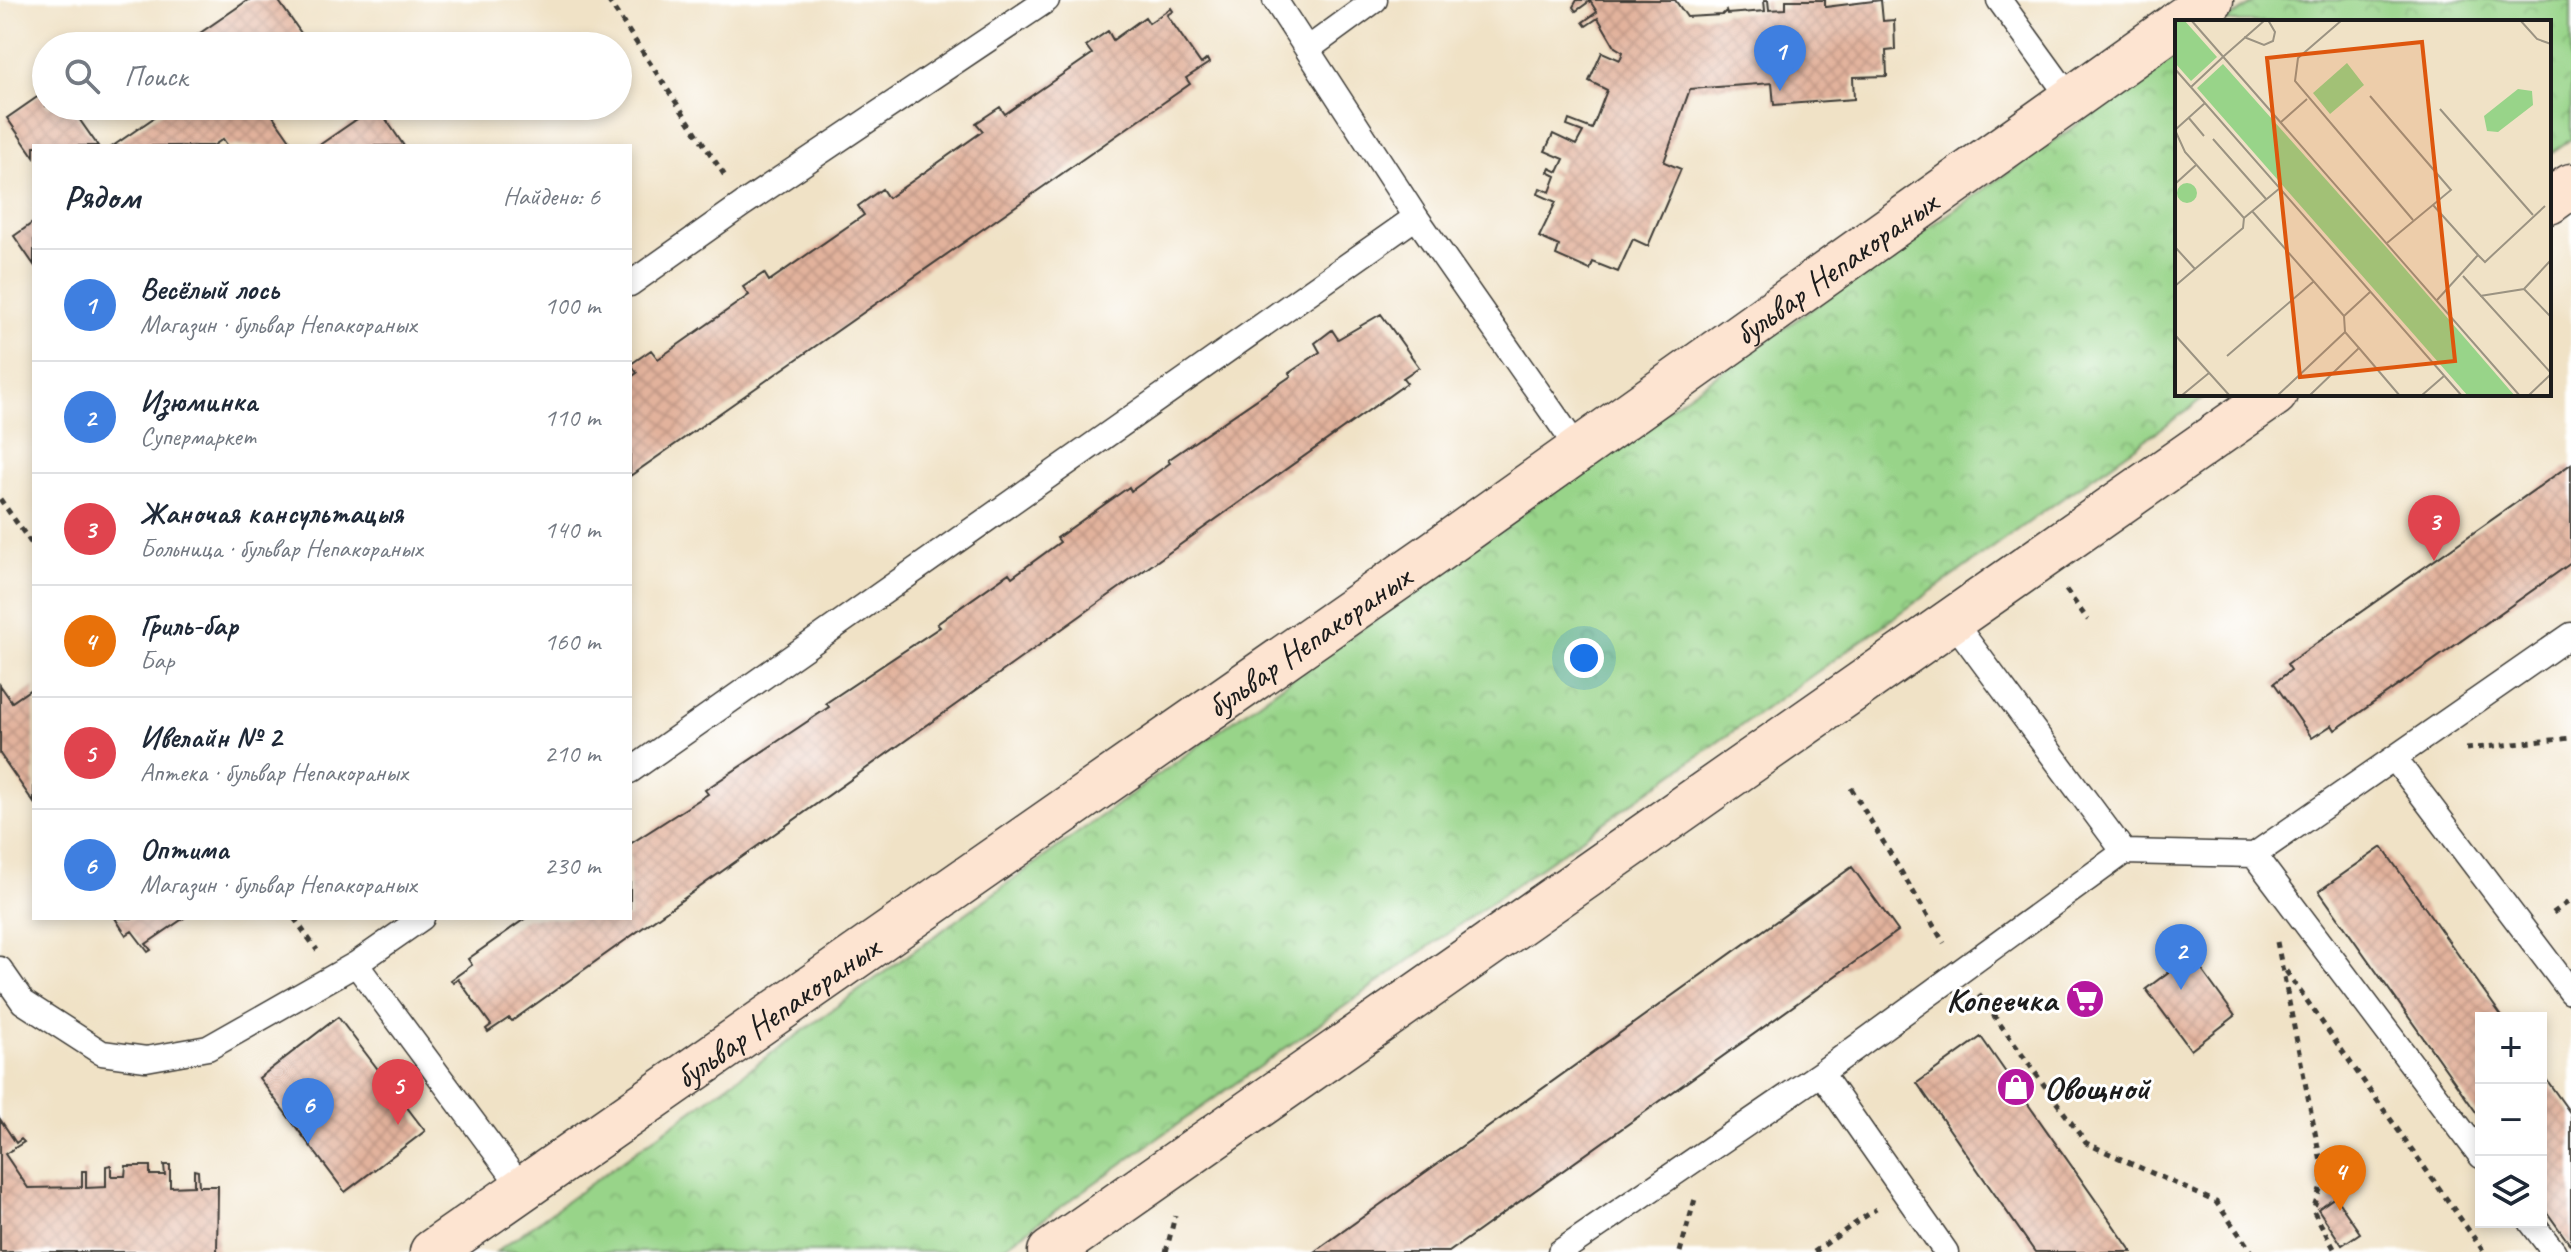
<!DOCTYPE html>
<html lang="ru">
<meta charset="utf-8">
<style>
:root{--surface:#fff;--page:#f6f6f7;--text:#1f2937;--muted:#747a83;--line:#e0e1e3;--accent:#b5179e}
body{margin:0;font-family:Caveat,sans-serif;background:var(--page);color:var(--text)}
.controls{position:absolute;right:24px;bottom:24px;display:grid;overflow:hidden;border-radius:0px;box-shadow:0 4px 12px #0003}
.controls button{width:72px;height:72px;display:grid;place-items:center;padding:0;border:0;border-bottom:2px solid var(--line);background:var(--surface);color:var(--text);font:40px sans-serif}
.you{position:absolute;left:1584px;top:658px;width:28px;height:28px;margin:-20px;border:6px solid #fff;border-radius:50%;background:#1a73e8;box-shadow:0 0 0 12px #1a73e833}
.badge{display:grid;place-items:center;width:52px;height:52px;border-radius:50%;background:var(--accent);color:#fff;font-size:26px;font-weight:700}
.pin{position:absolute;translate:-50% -66px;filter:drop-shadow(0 2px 4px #0008)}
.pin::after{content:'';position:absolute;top:42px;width:28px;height:24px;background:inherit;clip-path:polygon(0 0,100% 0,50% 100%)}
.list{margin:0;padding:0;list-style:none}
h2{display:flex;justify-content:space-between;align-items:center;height:104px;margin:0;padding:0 32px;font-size:34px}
h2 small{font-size:26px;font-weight:400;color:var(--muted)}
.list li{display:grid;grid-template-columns:52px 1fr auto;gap:24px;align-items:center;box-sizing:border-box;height:112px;padding:0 32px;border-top:2px solid var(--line)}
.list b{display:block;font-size:30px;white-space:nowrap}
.list p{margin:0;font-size:26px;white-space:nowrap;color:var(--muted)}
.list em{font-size:26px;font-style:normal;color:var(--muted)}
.icon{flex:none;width:44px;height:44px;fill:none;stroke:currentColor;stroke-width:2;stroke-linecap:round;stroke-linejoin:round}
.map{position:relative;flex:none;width:2571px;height:1252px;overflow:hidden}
.search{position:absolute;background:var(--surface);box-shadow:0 4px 12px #0003;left:32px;top:32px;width:600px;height:88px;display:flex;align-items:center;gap:20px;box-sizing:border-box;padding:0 28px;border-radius:44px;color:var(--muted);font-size:30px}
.panel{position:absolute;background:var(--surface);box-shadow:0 4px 12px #0003;left:32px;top:144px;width:600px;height:776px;border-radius:0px}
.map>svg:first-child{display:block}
.park{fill:url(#park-crowns);stroke:#5a7852;stroke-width:2}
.building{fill:url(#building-cross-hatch)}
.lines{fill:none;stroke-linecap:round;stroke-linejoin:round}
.lane-casing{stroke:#3c3a36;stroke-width:27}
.secondary-casing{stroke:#3c3a36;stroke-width:47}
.path{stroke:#3c3a36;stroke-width:5;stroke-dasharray:6 6;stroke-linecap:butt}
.lane{stroke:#fff;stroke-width:24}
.secondary{stroke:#fde4d1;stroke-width:44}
.labels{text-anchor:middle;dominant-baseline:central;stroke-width:6;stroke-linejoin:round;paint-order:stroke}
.street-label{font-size:34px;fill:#1c1c1c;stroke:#fff}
.poi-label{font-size:34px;font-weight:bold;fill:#1c1c1c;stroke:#fff;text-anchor:end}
.inset-road{fill:none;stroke:#9b9382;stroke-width:2}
.view{fill:#de560d;fill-opacity:0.15;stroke:#de560d;stroke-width:4}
.inset-edge{fill:none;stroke:#1c1c1c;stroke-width:4}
</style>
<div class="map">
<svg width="2571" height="1252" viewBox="0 0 2571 1252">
<defs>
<pattern id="park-crowns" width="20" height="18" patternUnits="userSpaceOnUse" patternTransform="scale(2)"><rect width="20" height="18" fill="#98d489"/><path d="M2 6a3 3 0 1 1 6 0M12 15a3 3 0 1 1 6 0" fill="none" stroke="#82b576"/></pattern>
<pattern id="building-cross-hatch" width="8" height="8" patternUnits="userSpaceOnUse" patternTransform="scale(2)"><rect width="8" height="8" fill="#e2b29c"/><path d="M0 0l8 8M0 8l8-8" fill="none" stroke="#c19886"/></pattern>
</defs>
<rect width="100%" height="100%" fill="#fff"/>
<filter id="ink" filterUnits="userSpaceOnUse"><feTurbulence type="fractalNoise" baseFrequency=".0125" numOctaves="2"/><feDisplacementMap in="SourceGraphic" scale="16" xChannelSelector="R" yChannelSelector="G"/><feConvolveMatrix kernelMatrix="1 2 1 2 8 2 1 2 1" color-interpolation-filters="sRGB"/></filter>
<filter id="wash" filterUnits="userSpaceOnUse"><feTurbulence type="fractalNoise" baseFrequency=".006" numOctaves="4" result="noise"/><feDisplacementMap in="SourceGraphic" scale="32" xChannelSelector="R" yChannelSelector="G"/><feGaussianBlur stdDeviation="1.8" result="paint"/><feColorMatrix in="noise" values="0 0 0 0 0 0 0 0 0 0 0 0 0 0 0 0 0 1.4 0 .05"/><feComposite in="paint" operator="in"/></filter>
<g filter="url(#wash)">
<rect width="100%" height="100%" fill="#f0e2c6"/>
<path class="park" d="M2257,0H2571V139L2549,154V22H2225Z
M2177,55V394H2210L997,1252H496L1612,448Z"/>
<g id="blocks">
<path class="building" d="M248,0H278L310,46H194L190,40Z
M1577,0H1675L1687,17L1722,15L1726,11L1727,14L1765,11L1764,0H1768L1769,10L1786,9V0H1825V7L1881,0L1883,21L1894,20L1895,50L1886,51L1887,76L1853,77L1854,99L1774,105L1772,83L1690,89L1664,162L1681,169L1648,246L1633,239L1618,272L1593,262L1590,270L1556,255L1559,246L1539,237L1556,202L1538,194L1540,188L1550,192L1556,176L1548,172L1550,168L1558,172L1564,159L1545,151L1553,134L1576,145L1583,132L1567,126L1569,120L1592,129L1607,90L1589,81L1602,52L1620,60L1623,52L1615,47L1598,18L1586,26L1583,22L1597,12L1590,1L1576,11L1573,7Z
M1171,8L1173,11L1167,15L1201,64L1207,59L1209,63L1186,78L1190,84L630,476V378L637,373L631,364L651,350L658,359L749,295L743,287L764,273L769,281L864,215L858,206L882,189L888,198L983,131L976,123L1000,107L1005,114L1092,54L1086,46L1108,31L1113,40L1145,17L1149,23Z
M46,91V106H70L98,146H34V157L7,118Z
M171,106H266L294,146H228L223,139L213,146H113Z
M377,106L404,146H318L376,106Z
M34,222V265L14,236Z
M1381,314L1419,367L1403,378L1407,383L512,1021L509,1018L488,1032L486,1029L491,1025L458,979L453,983L451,980L472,965L468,959L526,918H630V844L708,794L705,790L829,707L826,703L940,627L937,624L1009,573L1012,577L1060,542L1057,538L1129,487L1131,491L1170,463L1168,460L1291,376L1289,373L1320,352L1315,343L1332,330L1338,339Z
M2571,464V563L2335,730L2332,725L2312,738L2274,683L2291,670L2287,664Z
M0,685L12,702L34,687V803L0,754Z
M2382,847L2503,1018H2481V1119L2319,891Z
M1852,867L1898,931L1449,1252H1314Z
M115,918H184L146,944L151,950L148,952L132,931L126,935Z
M2191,955L2235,1016L2191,1050L2146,989Z
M338,1017L425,1131L345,1192L259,1078Z
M1981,1037L2016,1087L2132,1252H2035L1917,1083Z
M2541,1072L2571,1114V1246L2541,1204Z
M0,1119L16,1143L21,1139L24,1142L5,1154L28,1188L82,1187V1171H86V1188L106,1187V1166L111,1165V1176H125L126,1166H150V1175H165L164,1165H170V1187L194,1186V1170L198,1171L199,1186H218L217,1252H0Z
M2335,1197L2360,1233L2342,1245L2318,1209Z"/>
</g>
</g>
<g filter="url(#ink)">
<use href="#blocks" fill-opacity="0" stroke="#3c3a36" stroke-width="2"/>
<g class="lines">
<g class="lane-casing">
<path id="lane" d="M1275,0L1416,217L1578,449
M1999,0L2070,98
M1308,49L1375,0
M630,284L743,204L1047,0
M2394,758L2571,635
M630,771L1416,217
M2124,852L2254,855L2481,1156
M2254,855L2394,758L2571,992
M356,964L522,1188
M0,969L23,1002L102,1053L146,1059L208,1048L356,964L422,918
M1821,1073L1946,1252
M2531,1222L2554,1252
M1560,1252L1821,1073L2124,852L1952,620"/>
</g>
<g class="secondary-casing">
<g id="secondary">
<path d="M2179,22L2211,0"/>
<path d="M2549,202L2571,186"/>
<path id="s1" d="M432,1252L1434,553L2177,24"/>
<path d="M1050,1252L2275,394"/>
</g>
</g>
<path class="path" d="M608,0L727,179
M0,499L34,547
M2066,590L2088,620
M2466,749L2571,738
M1851,788L1944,943
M2553,913L2571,900
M294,918L317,950
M2277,942L2324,1177L2313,1210L2336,1252
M2286,971L2484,1252
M1979,995L2086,1143L2216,1202L2252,1252
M1166,1252L1175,1216
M1680,1252L1695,1199
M1814,1252L1876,1209"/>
<use href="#lane" class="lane"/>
<use href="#secondary" class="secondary"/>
</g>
</g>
<defs>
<g id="supermarket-disc" transform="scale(2)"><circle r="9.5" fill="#b5179e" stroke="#fff"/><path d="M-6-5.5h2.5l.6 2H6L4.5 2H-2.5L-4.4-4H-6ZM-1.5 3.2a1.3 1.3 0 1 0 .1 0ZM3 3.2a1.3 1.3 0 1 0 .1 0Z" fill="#fff"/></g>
<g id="shop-disc" transform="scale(2)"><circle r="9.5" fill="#b5179e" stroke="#fff"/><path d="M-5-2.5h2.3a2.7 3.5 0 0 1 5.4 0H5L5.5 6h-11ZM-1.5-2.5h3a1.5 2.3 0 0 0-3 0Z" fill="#fff"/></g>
</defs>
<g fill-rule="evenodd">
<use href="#supermarket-disc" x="2085" y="999"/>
<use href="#shop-disc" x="2016" y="1087"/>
</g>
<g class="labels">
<g class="street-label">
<text stroke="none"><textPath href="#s1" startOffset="1714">бульвар Непакораных</textPath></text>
<text stroke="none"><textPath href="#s1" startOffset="1068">бульвар Непакораных</textPath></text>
<text stroke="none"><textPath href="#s1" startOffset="420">бульвар Непакораных</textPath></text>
</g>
<g class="poi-label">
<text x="2057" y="999">Копеечка</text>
<text x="2044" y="1087" text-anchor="start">Овощной</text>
</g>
</g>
<g transform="translate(2175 20)">
<rect width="376" height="376" fill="#f0e2c6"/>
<path d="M0,0H9L42,37L16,61L0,43ZM48,44L212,228L340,376H293L22,68ZM2 173a10 10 0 1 1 20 0a10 10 0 1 1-20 0Z" fill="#98d489"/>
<path d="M172,43L189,65L155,94L138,73ZM343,69L357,71L358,85L323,112L312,111L309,96Z" fill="#98d489"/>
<path class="inset-road" d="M16,0L345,376M167,0L123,38L120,61L238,200M345,0L362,19L376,24M69,17L89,25L98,21L100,12L93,0M49,36L90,0M0,49L287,376M16,67L49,36M195,76L276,170L212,223M265,89L358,195M13,97L29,116M106,102L132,79M0,110L10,132L69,198M0,110L30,83M38,119L91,179M0,164L21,145M258,185L303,235M77,191L169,296L195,272M0,227L20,249M288,256L376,353M0,266L68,208L69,198L105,168M349,269L376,297M305,276L349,269L376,240M262,280L303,235L310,242L370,186M0,315L55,376M184,328L225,376M52,336L138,262M6,376L34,353M102,376L170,312L169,296M134,376L184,328L170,312M246,376L269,356M353,376L376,354"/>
<path class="view" d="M247,22L280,341L125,357L92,38Z"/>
<rect width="376" height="376" class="inset-edge"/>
</g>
</svg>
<div class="controls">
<button>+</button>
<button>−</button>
<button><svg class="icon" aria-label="layers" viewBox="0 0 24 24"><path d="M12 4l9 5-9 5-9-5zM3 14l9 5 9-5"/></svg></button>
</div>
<div class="you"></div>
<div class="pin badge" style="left:1780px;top:91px;background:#3f7fe0">1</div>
<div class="pin badge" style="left:2181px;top:990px;background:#3f7fe0">2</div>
<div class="pin badge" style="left:2434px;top:561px;background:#e0444e">3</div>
<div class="pin badge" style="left:2340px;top:1211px;background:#e8710a">4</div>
<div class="pin badge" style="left:398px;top:1125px;background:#e0444e">5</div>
<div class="pin badge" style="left:308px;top:1144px;background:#3f7fe0">6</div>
<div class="search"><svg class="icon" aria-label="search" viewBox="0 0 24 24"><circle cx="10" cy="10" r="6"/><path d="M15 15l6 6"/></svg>Поиск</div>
<section class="panel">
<h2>Рядом<small>Найдено: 6</small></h2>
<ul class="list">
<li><span class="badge" style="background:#3f7fe0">1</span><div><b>Весёлый лось</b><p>Магазин · бульвар Непакораных</p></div><em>100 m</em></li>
<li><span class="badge" style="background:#3f7fe0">2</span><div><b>Изюминка</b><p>Супермаркет</p></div><em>110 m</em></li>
<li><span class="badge" style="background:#e0444e">3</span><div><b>Жаночая кансультацыя</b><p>Больница · бульвар Непакораных</p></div><em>140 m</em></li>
<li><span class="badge" style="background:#e8710a">4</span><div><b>Гриль-бар</b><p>Бар</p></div><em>160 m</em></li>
<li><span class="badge" style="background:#e0444e">5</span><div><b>Ивелайн № 2</b><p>Аптека · бульвар Непакораных</p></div><em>210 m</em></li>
<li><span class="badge" style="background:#3f7fe0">6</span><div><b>Оптима</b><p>Магазин · бульвар Непакораных</p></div><em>230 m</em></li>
</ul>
</section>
</div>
